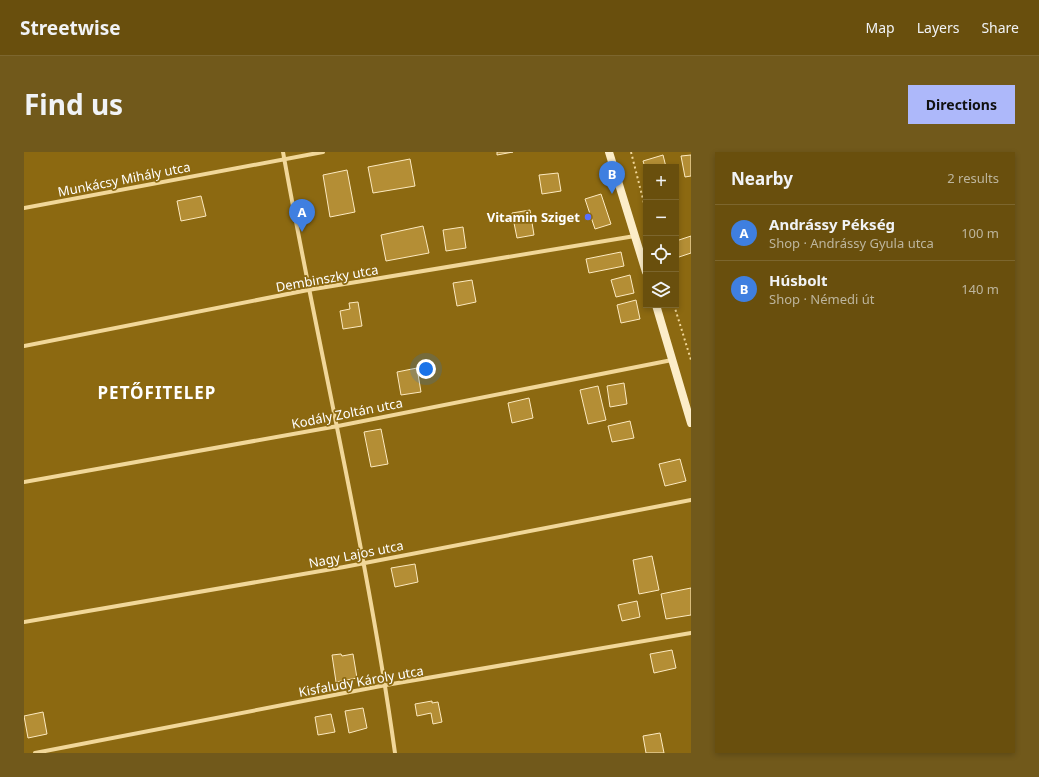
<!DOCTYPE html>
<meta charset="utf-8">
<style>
:root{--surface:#694f0d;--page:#71591b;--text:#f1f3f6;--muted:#bdb59d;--line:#7c662e;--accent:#adb8fa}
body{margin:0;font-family:"Noto Sans",sans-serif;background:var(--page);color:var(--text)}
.controls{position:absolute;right:12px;top:12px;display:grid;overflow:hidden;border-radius:0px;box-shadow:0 2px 6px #0003}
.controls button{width:36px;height:36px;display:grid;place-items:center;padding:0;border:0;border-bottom:1px solid var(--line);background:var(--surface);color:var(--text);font:20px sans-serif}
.you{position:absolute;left:402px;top:217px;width:14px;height:14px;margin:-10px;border:3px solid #fff;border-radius:50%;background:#1a73e8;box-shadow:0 0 0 6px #1a73e833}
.badge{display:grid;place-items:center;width:26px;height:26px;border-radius:50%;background:var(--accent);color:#fff;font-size:13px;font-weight:700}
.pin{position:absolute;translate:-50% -33px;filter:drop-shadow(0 1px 2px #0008)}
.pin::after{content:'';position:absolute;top:21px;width:14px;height:12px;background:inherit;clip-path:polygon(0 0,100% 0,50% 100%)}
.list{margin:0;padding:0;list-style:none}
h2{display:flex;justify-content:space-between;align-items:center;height:52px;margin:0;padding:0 16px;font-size:17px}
h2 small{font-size:13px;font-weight:400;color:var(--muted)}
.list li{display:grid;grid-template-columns:26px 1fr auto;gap:12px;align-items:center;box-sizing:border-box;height:56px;padding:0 16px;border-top:1px solid var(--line)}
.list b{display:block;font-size:15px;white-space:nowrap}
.list p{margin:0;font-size:13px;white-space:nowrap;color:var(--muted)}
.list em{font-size:13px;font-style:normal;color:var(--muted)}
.icon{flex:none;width:22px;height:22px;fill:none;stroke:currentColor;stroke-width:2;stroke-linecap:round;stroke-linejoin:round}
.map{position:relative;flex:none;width:667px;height:601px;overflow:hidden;border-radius:0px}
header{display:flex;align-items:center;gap:24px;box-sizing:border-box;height:56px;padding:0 20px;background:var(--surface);border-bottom:1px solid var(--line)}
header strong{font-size:19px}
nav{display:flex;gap:22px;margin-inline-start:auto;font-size:14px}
.intro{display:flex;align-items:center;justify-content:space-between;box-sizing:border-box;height:96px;padding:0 24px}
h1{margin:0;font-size:28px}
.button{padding:10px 18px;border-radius:0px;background:var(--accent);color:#111;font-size:14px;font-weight:700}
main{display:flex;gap:24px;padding:0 24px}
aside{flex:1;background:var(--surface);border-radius:0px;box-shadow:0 2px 6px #0003}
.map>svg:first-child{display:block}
.building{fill:#b48e35;stroke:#fdeac0}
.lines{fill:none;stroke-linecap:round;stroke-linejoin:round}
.path{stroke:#f1d799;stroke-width:2;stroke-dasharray:2 3;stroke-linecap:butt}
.street{stroke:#f1d799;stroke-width:4}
.secondary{stroke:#fcedc8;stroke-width:8}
.poi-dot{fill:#5970ff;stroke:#8c6911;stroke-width:1.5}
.labels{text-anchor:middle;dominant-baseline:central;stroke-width:3.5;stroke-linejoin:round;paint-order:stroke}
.street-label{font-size:13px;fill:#fff;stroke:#8c6911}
.poi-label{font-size:13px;font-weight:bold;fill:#fff;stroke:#8c6911;text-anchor:end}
.district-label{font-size:17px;font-weight:bold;letter-spacing:1px;fill:#fff;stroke:#8c6911}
</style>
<header>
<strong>Streetwise</strong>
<nav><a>Map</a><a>Layers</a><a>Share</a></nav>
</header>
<div class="intro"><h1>Find us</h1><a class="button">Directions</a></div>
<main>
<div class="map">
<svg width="667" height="601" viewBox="0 0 667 601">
<rect width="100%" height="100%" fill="#8c6911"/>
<path class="building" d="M473,0H489L473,3Z
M639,3L642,15H622V19L619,9Z
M667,3V24L661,25L657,4Z
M386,7L391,34L349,41L344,15Z
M323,18L331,60L306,65L299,23Z
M534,21L537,39L518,42L515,23Z
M577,42L587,72L571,77L561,47Z
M177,44L182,64L157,69L153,49Z
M506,58L510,83L493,86L488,61Z
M399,74L405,101L362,109L357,83Z
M439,75L442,96L422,99L419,78Z
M667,84V101L652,106V89Z
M597,100L600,114L565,121L562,107Z
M606,123L610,141L592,145L587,128Z
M448,128L452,150L433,154L429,131Z
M612,148L616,167L597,171L593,153Z
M334,150L338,174L319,177L316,159L326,157L325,151Z
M393,216L397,240L377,243L373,220Z
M600,231L603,252L586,255L583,234Z
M574,234L582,268L564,272L556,238Z
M505,246L509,266L488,271L484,251Z
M606,269L610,286L588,290L584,274Z
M357,277L364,312L347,315L340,280Z
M656,307L662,329L641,334L635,312Z
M628,404L635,438L615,442L609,408Z
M391,412L394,430L371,435L367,416Z
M667,436V463L642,467L637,442Z
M613,449L616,465L598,469L594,453Z
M648,498L652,516L630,521L626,502Z
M317,502L318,504L329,502L333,526L312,530L308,503Z
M408,549V551L414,550L418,570L409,572L407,561L393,564L391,552Z
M339,556L343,576L325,581L321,559Z
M19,560L23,582L4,586L0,564Z
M307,562L311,580L294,583L291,565Z
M636,581L640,601H622L619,584Z"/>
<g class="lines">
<path class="path" d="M607,0L622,59
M650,153L667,208"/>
<path class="street" d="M259,0C295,201 343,399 371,601
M0,56L299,0
M0,194L284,138L611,84
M0,330L314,274L648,208
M0,470L320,415L667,348
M11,601L362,533L667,481"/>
<path class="secondary" d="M585,0L622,120
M632,153L667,271"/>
</g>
<circle class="poi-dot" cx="564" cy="65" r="4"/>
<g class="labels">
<g class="street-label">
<text transform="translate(100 27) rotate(-11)">Munkácsy Mihály utca</text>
<text transform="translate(303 126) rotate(-10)">Dembinszky utca</text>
<text transform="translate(323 261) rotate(-11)">Kodály Zoltán utca</text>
<text transform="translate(332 402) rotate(-11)">Nagy Lajos utca</text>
<text transform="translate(337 529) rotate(-10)">Kisfaludy Károly utca</text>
</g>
<g class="poi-label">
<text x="556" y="65">Vitamin Sziget</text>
</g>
<g class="district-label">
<text x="133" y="240">PETŐFITELEP</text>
</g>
</g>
</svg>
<div class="controls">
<button>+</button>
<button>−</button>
<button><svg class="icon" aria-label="locate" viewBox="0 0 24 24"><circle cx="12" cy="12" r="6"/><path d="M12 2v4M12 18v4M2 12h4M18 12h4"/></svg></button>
<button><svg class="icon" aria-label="layers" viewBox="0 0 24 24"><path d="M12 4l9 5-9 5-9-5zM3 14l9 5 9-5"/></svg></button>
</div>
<div class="you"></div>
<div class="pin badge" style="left:278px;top:80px;background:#3f7fe0">A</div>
<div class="pin badge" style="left:588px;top:42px;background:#3f7fe0">B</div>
</div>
<aside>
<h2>Nearby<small>2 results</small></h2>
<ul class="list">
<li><span class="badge" style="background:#3f7fe0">A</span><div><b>Andrássy Pékség</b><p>Shop · Andrássy Gyula utca</p></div><em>100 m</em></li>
<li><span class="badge" style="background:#3f7fe0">B</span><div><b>Húsbolt</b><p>Shop · Némedi út</p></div><em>140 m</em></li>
</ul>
</aside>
</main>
